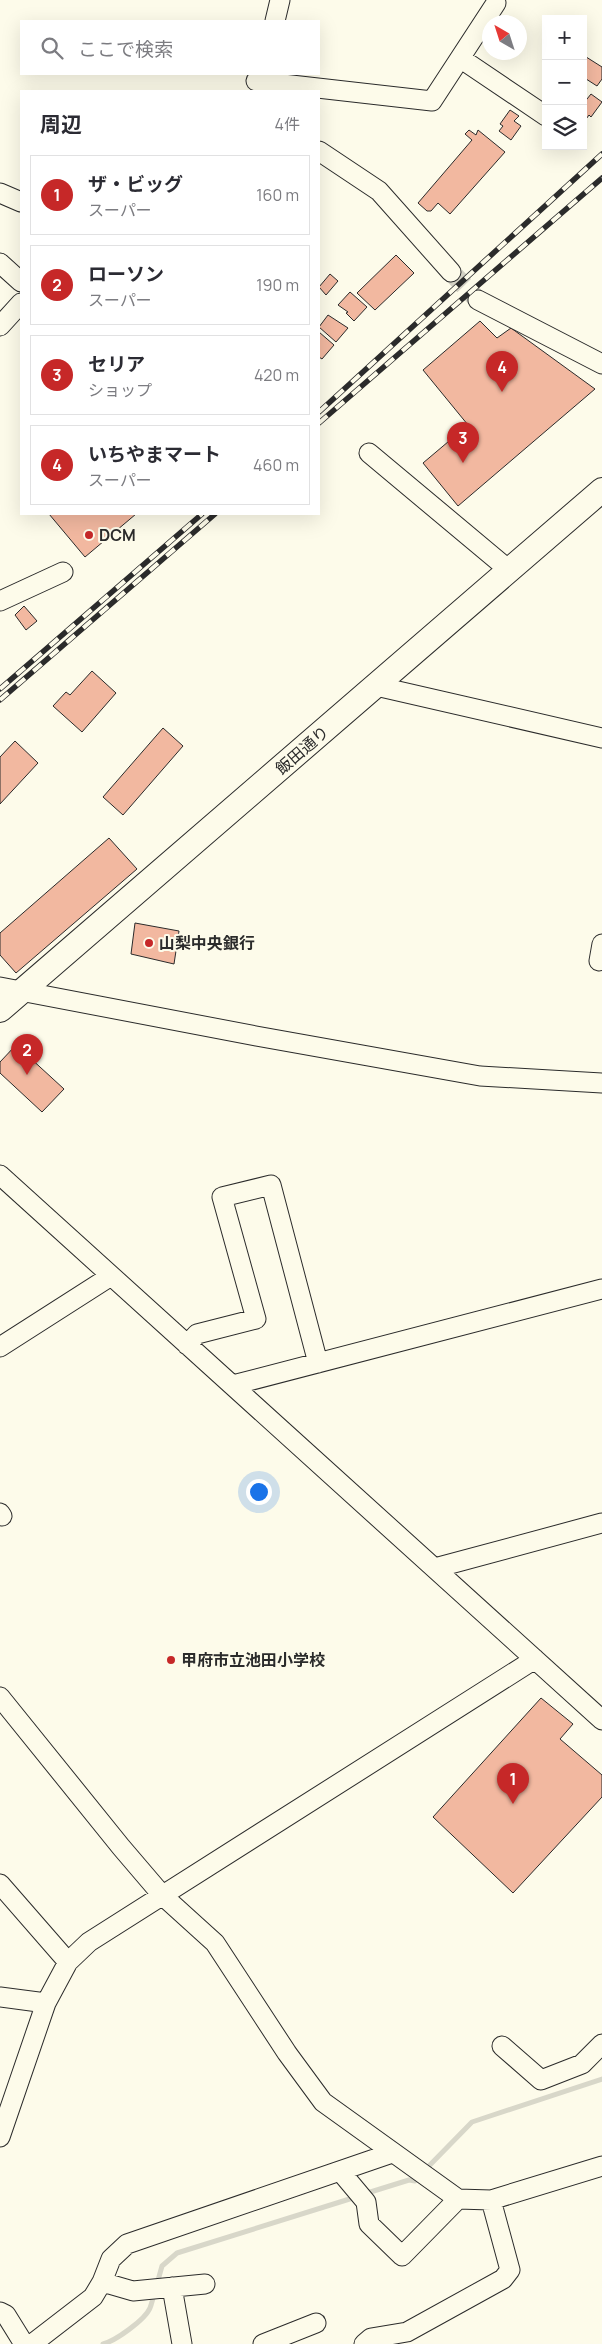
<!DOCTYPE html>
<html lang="ja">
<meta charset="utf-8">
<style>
:root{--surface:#fff;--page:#f2f2f3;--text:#2b2b33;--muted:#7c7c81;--line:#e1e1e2;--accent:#c62828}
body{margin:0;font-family:Manrope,"Noto Sans JP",sans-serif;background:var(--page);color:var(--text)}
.controls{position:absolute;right:15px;top:15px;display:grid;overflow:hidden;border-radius:0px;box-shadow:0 5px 20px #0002}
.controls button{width:45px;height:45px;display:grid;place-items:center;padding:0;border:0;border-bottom:1px solid var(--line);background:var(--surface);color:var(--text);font:25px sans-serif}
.compass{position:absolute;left:482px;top:15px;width:45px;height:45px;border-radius:50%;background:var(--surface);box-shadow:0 5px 20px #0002;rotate:321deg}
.you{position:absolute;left:258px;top:1491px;width:18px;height:18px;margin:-12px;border:4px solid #fff;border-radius:50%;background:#1a73e8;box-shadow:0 0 0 8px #1a73e833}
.badge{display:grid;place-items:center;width:32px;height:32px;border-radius:50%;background:var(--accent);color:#fff;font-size:16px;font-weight:700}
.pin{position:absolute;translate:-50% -41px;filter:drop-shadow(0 1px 2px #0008)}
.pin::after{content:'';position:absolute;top:26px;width:18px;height:15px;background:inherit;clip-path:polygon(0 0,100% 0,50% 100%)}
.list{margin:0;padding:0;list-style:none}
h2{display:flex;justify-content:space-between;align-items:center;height:65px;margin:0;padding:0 20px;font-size:21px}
h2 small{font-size:16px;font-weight:400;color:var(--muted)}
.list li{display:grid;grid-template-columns:32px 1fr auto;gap:15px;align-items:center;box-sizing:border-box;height:80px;margin:0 10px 10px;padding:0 10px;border:1px solid var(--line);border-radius:0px}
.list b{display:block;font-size:19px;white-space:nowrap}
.list p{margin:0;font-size:16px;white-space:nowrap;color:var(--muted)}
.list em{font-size:16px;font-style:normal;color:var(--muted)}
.icon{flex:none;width:28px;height:28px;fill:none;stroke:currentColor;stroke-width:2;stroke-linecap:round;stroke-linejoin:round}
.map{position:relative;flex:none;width:602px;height:2344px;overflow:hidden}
.search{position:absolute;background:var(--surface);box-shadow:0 5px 20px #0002;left:20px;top:20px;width:300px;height:55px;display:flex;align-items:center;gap:12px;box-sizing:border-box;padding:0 18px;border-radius:0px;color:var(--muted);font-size:19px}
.panel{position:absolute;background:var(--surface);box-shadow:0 5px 20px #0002;left:20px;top:90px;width:300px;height:425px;border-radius:0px}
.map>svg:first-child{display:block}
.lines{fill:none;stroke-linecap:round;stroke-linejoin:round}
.stream{stroke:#d8d7c9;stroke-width:5}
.building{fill:#f2b8a0;stroke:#2b2b2b}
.minor-tunnel{stroke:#d3d1c4;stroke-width:19;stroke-dasharray:19 9;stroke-linecap:butt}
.minor-casing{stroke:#2b2b2b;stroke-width:21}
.major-casing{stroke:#2b2b2b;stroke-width:26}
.minor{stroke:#fdfbea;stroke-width:19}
.major{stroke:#fdfbea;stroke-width:24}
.rail-casing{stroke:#2b2b2b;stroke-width:5.5}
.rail{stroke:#fdfbea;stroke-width:4;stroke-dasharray:11;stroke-linecap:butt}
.poi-dot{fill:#c62828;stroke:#fdfbea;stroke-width:2}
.labels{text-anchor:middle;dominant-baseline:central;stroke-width:4;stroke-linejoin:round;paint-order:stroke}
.poi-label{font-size:16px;font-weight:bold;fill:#2b2b2b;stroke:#fdfbea;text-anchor:start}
.street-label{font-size:16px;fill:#2b2b2b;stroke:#fdfbea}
</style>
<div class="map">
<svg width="602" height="2344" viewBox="0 0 602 2344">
<rect width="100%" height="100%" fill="#fdfbea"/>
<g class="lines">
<path class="stream" d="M425,2170L472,2122L602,2079
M364,2194L409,2180L415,2181L419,2176
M157,2284L162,2266L177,2253L356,2197
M103,2344C115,2341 145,2320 150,2308C152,2303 153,2297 155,2292"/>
</g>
<path class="building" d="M583,55L602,67V79L597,86L583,77Z
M591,94L602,102L591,117L589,115L584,122L583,104Z
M510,110L519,116L514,121L521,126L511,140L499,131L503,126L500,124Z
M469,130L476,135L478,130L505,152L450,214L438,203L431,211H427L418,203L472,140L465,134Z
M396,255L414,273L375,310L357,293Z
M330,274L338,281L326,295L319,287Z
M350,292L367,307L354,321L346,313L348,312L338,305Z
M328,315L348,328L336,342L319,327Z
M480,321L497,338L511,328L595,389L458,506L423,463L468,425L423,370Z
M319,332L334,345L322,359L319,357Z
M49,514H136L85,557Z
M24,606L37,621L26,630L15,615Z
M92,671L116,693L82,732L53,706L66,692L70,695Z
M163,728L183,746L123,815L103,797Z
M15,741L38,763L0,804V757Z
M109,838L137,869L16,973L0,955V933Z
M135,923L179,931L174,964L131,954Z
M16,1045L64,1089L42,1112L0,1073V1062Z
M541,1698L573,1724L560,1739L602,1775V1797L513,1893L433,1817Z"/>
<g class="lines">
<path class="minor-tunnel" d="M451,272L478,300"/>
<g class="minor-casing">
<path id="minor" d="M275,21L280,0
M460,58L546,116
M256,81L432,101L496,3
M319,151L379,191L451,272
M0,193L21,202
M0,263L21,282
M478,300L602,364
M0,326L21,303
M369,453L509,570
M0,601L63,572
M376,686L602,738
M599,961L602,944
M0,987L256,1036L480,1076L602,1083
M0,1175L602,1720
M187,1345L197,1334L256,1319L222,1197L271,1185L318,1363
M0,1347L111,1276
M233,1385L602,1289
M0,1513L2,1516
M435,1568L602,1523
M0,1697L121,1847L162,1895L215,1943L287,2053L323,2102L458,2199L491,2200L602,2166
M0,1884L68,1962
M0,1997L46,2003
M502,2046L541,2080L582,2064L602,2044
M0,2137L46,2003L68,1962L89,1942L535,1659
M340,2171L366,2202L369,2224L402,2256L458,2199
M102,2282L133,2291L205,2284
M172,2287L182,2344
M0,2312L6,2315L24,2344
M32,2344L93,2297L102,2282L111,2259L127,2244L392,2153
M263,2344L316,2323
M364,2344L371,2338L407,2332L503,2279L510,2270L491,2200"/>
</g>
<g class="major-casing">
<path id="major" d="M0,1010L602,490"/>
</g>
<use href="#minor" class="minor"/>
<use href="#major" class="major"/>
<g class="rail-casing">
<path id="rail" d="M319,412L602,154
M319,423L602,178
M0,689L202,514
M0,700L215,514"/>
</g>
<use href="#rail" class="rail"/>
</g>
<g class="poi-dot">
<circle cx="89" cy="535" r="5"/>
<circle cx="149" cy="943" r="5"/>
<circle cx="171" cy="1660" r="5"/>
</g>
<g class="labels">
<g class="poi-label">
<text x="99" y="535">DCM</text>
<text x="159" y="943">山梨中央銀行</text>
<text x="181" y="1660">甲府市立池田小学校</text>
</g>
<g class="street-label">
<text transform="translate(302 750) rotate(-41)">飯田通り</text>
</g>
</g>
</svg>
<div class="controls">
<button>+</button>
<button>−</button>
<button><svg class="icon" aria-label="layers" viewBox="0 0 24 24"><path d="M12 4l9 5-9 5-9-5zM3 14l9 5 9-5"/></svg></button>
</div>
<svg class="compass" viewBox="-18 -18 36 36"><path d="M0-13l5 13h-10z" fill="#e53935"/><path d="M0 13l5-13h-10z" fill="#7c7c81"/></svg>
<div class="you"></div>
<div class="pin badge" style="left:513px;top:1804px">1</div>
<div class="pin badge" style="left:27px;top:1075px">2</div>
<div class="pin badge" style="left:463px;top:463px">3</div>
<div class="pin badge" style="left:502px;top:392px">4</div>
<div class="search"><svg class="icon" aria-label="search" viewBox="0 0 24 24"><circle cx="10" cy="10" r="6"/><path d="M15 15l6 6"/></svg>ここで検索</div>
<section class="panel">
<h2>周辺<small>4件</small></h2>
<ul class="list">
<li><span class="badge">1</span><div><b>ザ・ビッグ</b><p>スーパー</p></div><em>160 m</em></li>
<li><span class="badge">2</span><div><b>ローソン</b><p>スーパー</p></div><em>190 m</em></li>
<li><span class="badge">3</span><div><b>セリア</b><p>ショップ</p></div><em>420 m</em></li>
<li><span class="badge">4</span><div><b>いちやまマート</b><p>スーパー</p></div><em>460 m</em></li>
</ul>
</section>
</div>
